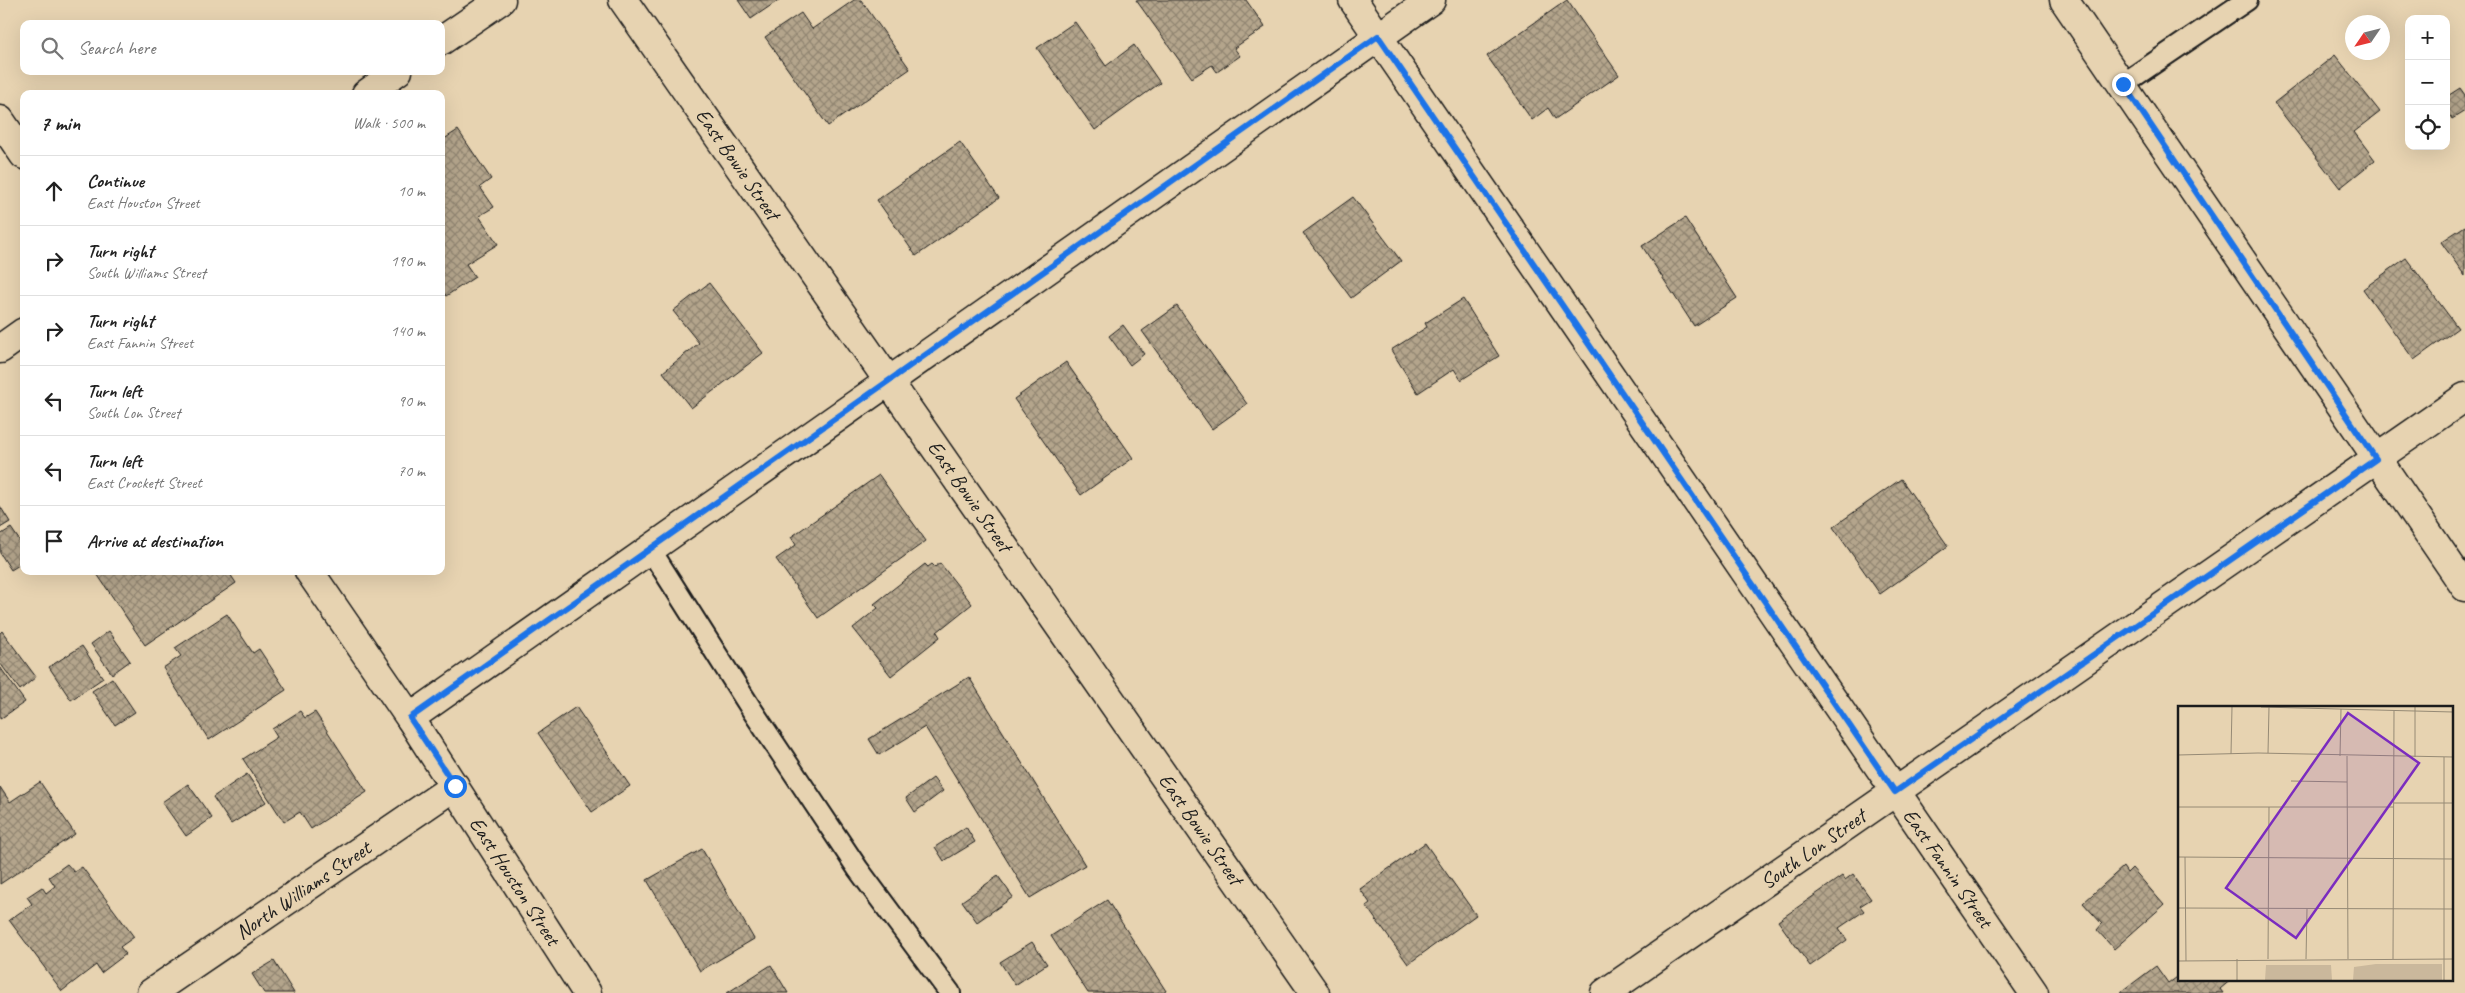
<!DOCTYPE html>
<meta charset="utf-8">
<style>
:root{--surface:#fff;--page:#f2f2f2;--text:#222;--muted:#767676;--line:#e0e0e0}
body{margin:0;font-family:Caveat,sans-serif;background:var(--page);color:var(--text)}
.controls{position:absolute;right:15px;top:15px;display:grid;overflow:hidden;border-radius:10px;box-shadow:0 5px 20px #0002}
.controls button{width:45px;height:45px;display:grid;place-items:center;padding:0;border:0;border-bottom:1px solid var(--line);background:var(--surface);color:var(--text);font:25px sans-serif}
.compass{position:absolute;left:2345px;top:15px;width:45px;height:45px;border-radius:50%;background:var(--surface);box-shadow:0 5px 20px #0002;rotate:235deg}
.stop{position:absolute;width:15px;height:15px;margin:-11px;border:4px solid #1a73e8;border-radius:50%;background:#fff}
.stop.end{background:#1a73e8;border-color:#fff;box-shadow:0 1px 5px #0008}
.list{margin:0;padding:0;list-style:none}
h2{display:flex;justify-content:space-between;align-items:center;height:65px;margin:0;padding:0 20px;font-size:21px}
h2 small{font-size:16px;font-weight:400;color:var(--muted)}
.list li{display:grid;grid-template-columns:32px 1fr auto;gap:15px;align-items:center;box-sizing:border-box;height:70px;padding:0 20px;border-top:1px solid var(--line)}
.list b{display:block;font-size:19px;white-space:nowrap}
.list p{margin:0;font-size:16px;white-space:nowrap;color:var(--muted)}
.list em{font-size:16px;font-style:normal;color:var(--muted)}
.icon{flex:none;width:28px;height:28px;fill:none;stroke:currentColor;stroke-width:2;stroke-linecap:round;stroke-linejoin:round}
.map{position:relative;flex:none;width:2465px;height:993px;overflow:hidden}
.search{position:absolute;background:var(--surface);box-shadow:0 5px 20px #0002;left:20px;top:20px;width:425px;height:55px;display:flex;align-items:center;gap:12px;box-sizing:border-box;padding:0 18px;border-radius:10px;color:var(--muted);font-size:19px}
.panel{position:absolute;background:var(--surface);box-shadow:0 5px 20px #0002;left:20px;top:90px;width:425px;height:485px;border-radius:10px}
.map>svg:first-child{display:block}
.building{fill:url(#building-cross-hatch);stroke:#1c1c1c}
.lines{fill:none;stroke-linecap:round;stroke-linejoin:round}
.service-casing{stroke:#1c1c1c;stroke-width:24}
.minor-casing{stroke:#1c1c1c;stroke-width:31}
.secondary-casing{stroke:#1c1c1c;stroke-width:31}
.service{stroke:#e7d3b1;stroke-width:20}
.minor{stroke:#e7d3b1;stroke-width:28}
.secondary{stroke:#e7d3b1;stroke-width:28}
.route{stroke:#1a73e8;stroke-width:6}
.labels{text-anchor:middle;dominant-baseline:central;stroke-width:4;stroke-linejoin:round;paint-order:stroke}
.street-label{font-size:21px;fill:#1c1c1c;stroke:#e7d3b1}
.inset-road{fill:none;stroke:#968a75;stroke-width:1}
.view{fill:#7b2cbf;fill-opacity:0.15;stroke:#7b2cbf;stroke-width:2.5}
.inset-edge{fill:none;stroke:#1c1c1c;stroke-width:2.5}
</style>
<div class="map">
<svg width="2465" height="993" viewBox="0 0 2465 993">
<defs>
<pattern id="building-cross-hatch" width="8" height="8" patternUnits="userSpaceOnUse" patternTransform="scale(1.25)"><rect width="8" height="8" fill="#b4a58c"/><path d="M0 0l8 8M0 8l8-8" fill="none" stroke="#928672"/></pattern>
</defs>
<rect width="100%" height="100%" fill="#e7d3b1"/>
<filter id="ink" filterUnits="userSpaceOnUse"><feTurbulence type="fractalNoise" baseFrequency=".02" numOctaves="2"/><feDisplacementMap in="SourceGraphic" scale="10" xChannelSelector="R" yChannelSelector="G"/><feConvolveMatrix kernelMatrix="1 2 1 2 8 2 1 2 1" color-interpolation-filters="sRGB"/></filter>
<g filter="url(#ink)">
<path class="building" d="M738,0H779L751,19Z
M854,0H861L910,69L828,126L765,37L801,13L812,29Z
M1136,0H1246L1265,27L1234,48L1240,56L1217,72L1212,65L1192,78Z
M1567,0L1619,75L1555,119L1548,108L1532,120L1487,56Z
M1075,22L1106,66L1134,45L1160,83L1095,130L1037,48Z
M2335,55L2380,112L2354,132L2375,160L2340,188L2274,103Z
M2460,88L2465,95V111L2452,119L2446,109V97Z
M458,130L491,179L480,187L494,207L479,216L498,244L466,264L475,277L446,296L441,289V141Z
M960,142L999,198L916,256L877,200Z
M1353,197L1401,261L1351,298L1303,233Z
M1685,218L1737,298L1694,326L1642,246Z
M2465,226V276L2441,242Z
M2406,258L2458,328L2414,360L2363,289Z
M709,283L763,353L691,408L663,372L699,343L673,311Z
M1463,299L1499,356L1461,380L1454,369L1418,393L1391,350L1427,327L1425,323Z
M1177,306L1247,404L1212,429L1142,331Z
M1123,325L1144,354L1130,365L1109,336Z
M1066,362L1133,458L1081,495L1014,399Z
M879,475L926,541L818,618L776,559L796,545L791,537Z
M1901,479L1948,546L1880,594L1833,527Z
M0,506L10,522L0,528Z
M11,528L24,547V562L11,570L0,553V535Z
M940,563L972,604L937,632L940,637L891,676L853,628L878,608L874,604L925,564L928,567L932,564L935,567Z
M95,571H228L236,583L145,645Z
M227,614L253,653L259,649L286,690L209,740L163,668L181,656L175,648Z
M2,631L36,677L20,690L0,663V633Z
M109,631L130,661L112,674L91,644Z
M82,646L103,678L71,700L49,667Z
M0,667L25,702L0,719Z
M969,677L1085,865L1030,898L925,727L879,755L869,739Z
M112,678L135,712L115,725L92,691Z
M576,707L630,786L592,812L538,733Z
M300,711L305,718L315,712L367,792L311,829L300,812L284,822L243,759L277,737L272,729Z
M247,774L266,802L231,824L213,797Z
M933,778L943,791L915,812L906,798Z
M40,782L75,834L0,884V787L10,802Z
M188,784L212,818L186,836L162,802Z
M966,827L975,842L944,861L935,847Z
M1425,843L1476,915L1408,964L1366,906L1370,903L1360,889Z
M702,849L754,939L700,971L647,880Z
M67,864L74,872L82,867L134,937L120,947L126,954L101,973L96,965L62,991L9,920L32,904L27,897L42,887L46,893L55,886L49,877Z
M2123,867L2127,873L2132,868L2164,905L2114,949L2097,930L2102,924L2083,903Z
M1853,874L1871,899L1860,906L1864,911L1839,928L1847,940L1810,966L1778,921L1842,876L1845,880Z
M998,876L1013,897L977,922L962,901Z
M1107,900L1166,991L1163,993H1088L1051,936Z
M1032,942L1047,964L1015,985L1000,962Z
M274,961L294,993H264L252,974Z
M771,965L788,993H727Z
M2156,966L2168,983L2179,975V979H2232L2220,989L2223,993H2120Z"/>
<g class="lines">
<g class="service-casing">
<path id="service" d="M2123,84L2247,0
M650,549L752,710L858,869L950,993"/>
</g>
<g class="minor-casing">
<path id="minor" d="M623,0L1315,993
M1353,0L2034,993
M2064,0L2465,587
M441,41L501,0
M366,94L398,71
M0,349L24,332
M410,718L1431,0
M151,993L455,786
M1605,993L2465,397"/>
</g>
<g class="secondary-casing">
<path id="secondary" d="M0,120L24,155
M309,571L410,718L587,993"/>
</g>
<use href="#service" class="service"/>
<use href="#minor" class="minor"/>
<use href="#secondary" class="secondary"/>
</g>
</g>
<g class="lines" filter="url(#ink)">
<path class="route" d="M455,786L410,718L1378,36L1895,792L2376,459L2123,84"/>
</g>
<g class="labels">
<g class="street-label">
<text transform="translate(738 164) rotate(55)">East Bowie Street</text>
<text transform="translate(970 496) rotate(55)">East Bowie Street</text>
<text transform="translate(1201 829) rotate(55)">East Bowie Street</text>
<text transform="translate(1813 849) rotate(-35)">South Lon Street</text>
<text transform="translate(1948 868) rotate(55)">East Fannin Street</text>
<text transform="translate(515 881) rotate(57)">East Houston Street</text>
<text transform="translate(303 890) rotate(-34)">North Williams Street</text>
</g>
</g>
<g transform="translate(2178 706)">
<rect width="275" height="275" fill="#e7d3b1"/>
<path d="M198,258V274H175L176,261ZM88,259H153L154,274H87Z" fill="#cab89c"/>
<path d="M198,258H264V274H198Z" fill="#cab89c"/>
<path class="inset-road" d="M83,1L275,6M237,1V51M90,47L91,1M53,48L54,1M0,49L80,47L275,51M162,50L163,3M169,50L170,253M113,75L169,76M216,97H275M0,101H216M0,151L275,153M7,151L8,255M0,202L275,203M59,253V274M90,253L91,101M128,253L129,203M215,253L216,5M0,255L275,253M266,274V51"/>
<path class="view" d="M170,7L241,57L118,232L48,182Z"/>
<rect width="275" height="275" class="inset-edge"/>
</g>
</svg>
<div class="controls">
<button>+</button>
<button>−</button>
<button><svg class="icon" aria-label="locate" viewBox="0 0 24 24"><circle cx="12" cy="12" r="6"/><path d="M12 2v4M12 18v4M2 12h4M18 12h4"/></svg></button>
</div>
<svg class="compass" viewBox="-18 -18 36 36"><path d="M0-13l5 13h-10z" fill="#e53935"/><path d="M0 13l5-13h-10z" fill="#767676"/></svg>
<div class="stop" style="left:455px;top:786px"></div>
<div class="stop end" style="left:2123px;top:84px"></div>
<div class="search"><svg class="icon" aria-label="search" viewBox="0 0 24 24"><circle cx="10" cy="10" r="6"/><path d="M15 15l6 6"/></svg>Search here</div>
<section class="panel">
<h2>7 min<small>Walk · 500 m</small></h2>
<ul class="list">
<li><svg class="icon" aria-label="ahead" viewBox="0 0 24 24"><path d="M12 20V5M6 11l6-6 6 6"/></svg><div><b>Continue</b><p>East Houston Street</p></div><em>10 m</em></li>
<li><svg class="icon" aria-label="right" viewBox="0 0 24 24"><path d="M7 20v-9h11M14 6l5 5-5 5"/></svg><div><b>Turn right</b><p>South Williams Street</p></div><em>190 m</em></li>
<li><svg class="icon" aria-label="right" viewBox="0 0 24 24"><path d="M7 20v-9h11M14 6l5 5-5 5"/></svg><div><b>Turn right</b><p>East Fannin Street</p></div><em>140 m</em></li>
<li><svg class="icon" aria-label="left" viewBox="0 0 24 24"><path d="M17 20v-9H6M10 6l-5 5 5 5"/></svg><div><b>Turn left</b><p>South Lon Street</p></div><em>90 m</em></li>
<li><svg class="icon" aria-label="left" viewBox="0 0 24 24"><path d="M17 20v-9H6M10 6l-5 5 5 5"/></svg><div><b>Turn left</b><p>East Crockett Street</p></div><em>70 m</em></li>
<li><svg class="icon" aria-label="arrive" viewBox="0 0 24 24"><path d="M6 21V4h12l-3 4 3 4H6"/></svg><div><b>Arrive at destination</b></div></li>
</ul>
</section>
</div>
